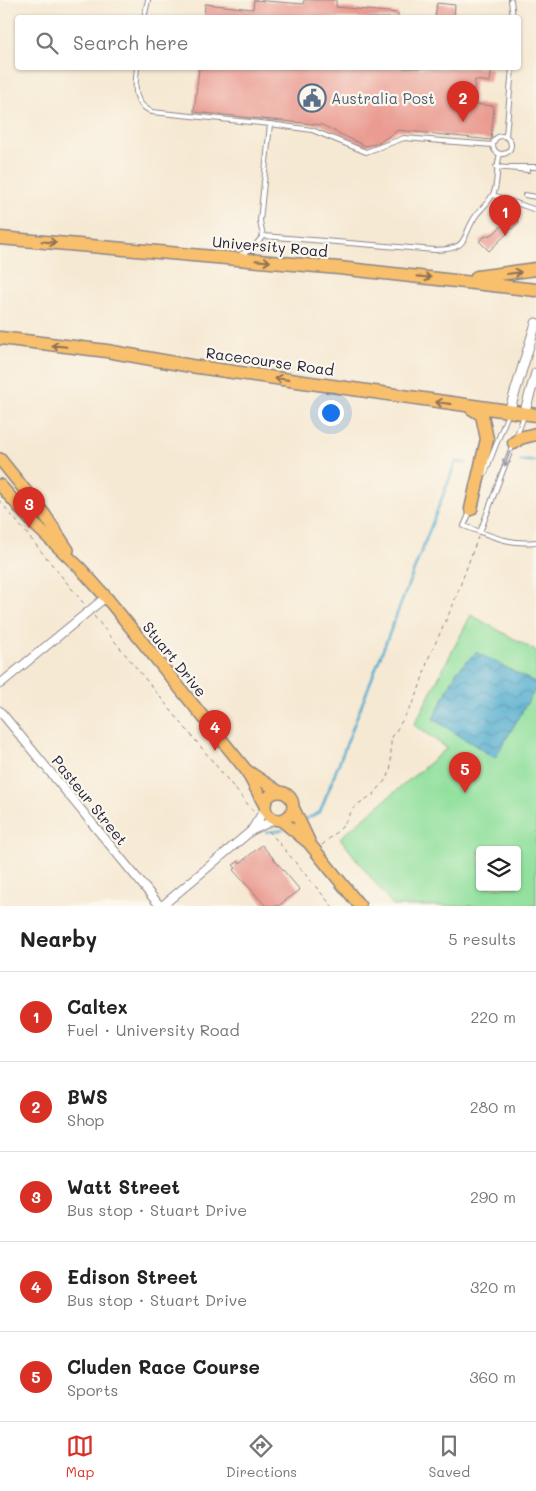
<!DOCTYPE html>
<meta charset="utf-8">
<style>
:root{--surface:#fff;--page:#f6f6f6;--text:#222;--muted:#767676;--line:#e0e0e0;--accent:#d93025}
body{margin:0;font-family:Mali,sans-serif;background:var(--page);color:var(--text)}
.controls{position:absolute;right:15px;bottom:15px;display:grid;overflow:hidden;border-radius:5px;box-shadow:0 1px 4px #0004}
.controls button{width:45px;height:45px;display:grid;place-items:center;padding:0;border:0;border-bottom:1px solid var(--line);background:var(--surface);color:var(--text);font:25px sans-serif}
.you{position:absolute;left:330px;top:412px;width:18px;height:18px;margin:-12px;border:4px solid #fff;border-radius:50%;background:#1a73e8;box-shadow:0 0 0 8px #1a73e833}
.badge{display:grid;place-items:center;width:32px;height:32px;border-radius:50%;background:var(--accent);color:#fff;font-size:16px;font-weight:700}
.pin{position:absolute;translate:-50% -41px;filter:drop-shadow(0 1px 2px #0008)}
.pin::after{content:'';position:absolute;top:26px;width:18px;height:15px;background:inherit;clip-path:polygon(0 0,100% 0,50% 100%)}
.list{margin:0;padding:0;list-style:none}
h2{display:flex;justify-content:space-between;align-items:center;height:65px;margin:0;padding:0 20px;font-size:21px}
h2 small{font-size:16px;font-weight:400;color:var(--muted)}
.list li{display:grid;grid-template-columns:32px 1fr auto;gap:15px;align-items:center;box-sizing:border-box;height:90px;padding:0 20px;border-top:1px solid var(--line)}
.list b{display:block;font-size:19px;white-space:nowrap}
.list p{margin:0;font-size:16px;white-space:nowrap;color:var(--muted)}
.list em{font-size:16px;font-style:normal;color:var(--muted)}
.icon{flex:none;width:28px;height:28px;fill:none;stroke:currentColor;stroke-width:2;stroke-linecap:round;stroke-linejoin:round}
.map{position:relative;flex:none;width:536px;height:906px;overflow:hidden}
.search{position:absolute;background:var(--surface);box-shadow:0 1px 4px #0004;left:15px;right:15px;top:15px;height:55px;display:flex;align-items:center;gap:12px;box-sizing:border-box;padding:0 18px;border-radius:5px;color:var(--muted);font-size:19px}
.sheet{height:515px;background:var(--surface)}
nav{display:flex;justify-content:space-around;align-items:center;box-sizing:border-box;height:70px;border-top:1px solid var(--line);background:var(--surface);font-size:14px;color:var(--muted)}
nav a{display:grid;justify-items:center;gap:2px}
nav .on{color:var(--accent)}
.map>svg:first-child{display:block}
.pitch{fill:#92e09e;stroke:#5a816c;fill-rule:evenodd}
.water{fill:url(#water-waves);stroke:#3a6886}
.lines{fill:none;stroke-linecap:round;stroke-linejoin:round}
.stream{stroke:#52add0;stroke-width:2.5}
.building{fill:#ea9b92}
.service-casing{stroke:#8c8687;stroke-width:6}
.minor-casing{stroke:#8c8687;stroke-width:10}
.tertiary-casing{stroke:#8c8687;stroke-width:11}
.primary-casing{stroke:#8c8687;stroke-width:14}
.trunk-casing{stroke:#8c8687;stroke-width:15}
.path{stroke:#8c8687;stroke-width:1;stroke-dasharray:4 4;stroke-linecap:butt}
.service{stroke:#fff;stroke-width:4}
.minor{stroke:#fff;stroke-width:8}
.tertiary{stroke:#fff;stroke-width:9}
.primary{stroke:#f8bf6c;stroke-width:11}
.trunk{stroke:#f8bf6c;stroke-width:12}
.oneway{stroke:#8d7054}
.oneway2{stroke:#9c9ca7}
.labels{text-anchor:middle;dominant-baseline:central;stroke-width:4.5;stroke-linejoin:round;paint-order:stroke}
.service-label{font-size:15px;fill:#4e5e75;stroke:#fbf7ec;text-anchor:start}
.street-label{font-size:15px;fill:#22223b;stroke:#fbf7ec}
</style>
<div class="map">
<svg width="536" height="906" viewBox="0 0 536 906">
<defs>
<pattern id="water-waves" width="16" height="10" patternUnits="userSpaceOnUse" patternTransform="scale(1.25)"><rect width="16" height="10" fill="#52add0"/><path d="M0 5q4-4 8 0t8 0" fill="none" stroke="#448caa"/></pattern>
</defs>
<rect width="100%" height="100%" fill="#fbf7ec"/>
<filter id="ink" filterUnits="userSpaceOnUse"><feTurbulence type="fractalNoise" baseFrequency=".02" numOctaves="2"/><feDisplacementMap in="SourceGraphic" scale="10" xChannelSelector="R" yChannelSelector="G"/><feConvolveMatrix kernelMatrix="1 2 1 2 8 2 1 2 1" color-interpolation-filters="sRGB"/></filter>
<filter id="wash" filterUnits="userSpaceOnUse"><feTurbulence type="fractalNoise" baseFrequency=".0096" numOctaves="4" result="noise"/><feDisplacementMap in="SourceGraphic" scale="20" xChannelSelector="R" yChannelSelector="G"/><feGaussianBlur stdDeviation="1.12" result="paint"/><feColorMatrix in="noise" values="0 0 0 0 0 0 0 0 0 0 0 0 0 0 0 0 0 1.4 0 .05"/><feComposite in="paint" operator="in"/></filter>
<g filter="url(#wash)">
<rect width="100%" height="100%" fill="#f6e9d3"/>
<path class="pitch" d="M471,615L536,651V906H393L340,838L447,748L414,725ZM480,850H517V887H480Z"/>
<path class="water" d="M476,652L536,683V688L495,758L433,719L457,671Z"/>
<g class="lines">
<path class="stream" d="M520,461H536
M306,819L320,812L456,462L466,463
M266,832L283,830"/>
</g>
<g id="blocks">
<path class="building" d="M254,0L303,4L304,0H336V7L398,13V18H204L205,4L253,9Z
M437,3L455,5L454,18H435Z
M199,68H492L490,82L475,80L472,104L494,106L491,140L398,130L379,143L365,146L322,125L194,112Z
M513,215L519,222L489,251L479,241L484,237L493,234Z
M262,845L300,890L278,906H266L233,870L236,868L233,865L239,861L240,863Z"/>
</g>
</g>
<g filter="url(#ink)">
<use href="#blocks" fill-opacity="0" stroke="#8c8687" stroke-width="1"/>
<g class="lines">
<g class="service-casing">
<path id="service" d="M511,0L513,18
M144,18L148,0
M137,68C135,86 132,103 152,112L270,124
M493 145a9 9 0 1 1 18 0a9 9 0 1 1-18 0Z
M506,136L512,68
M493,145L404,138L366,152L312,130L270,124L260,221L263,236L435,250C472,249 460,237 477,214C483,207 491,200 494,192C498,183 496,166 500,154
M496,167L528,170
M510,167H536
M493,195L536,210
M525,195L536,197
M241,254L251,250L263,236
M517,435L524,416
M485,473L508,414
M470,512L464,526C490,535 507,545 536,542
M480,532L513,444"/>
</g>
<g class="minor-casing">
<path id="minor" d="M0,684L106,597
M0,711L160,906
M251,831L265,809
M162,906L251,831L276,819"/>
</g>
<g class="tertiary-casing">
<path id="tertiary" d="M509,412L536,323
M524,414L536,373"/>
</g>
<g class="primary-casing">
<path id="primary" d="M0,459L45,515L68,550
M0,485L34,524L80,568L106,597L246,770L265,806
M246,770L278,791
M265 806a14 14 0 1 1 28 0a14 14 0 1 1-28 0Z
M293,807L309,841
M281,820L309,843L360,906"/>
</g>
<g class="trunk-casing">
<path id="trunk" d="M0,238L339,268L536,290
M477,277L536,269
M0,338L107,351L191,366L536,415
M471,408L482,415L487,439L471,509
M514,443L520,438L536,434"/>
</g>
<path class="path" d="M0,501L85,605
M94,616L254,812
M269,831L332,906
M322,845L342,827L355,806L374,794L388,777L391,766V739L416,698L429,657L453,605L478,537"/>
<use href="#service" class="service"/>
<use href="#minor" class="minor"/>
<use href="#tertiary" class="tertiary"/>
<use href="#primary" class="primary"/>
<use href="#trunk" class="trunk"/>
</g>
<defs><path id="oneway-shaft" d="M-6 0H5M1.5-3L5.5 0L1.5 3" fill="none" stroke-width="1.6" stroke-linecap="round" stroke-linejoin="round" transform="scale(1.25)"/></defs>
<g class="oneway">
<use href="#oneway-shaft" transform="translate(49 242) rotate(6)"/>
<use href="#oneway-shaft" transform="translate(263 261) rotate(5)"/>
<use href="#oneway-shaft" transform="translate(514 273) rotate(-7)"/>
<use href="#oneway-shaft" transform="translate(424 277) rotate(6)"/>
<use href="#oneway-shaft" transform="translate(59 346) rotate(-174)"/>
<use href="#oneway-shaft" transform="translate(282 379) rotate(-172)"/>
<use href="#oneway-shaft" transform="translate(443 403) rotate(-172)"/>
</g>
<use class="oneway2" href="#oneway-shaft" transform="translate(507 459) rotate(111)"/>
</g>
<defs>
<g id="civic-ring" transform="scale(1.4375)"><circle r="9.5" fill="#fbf7ec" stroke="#5c6f8a" stroke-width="1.5"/><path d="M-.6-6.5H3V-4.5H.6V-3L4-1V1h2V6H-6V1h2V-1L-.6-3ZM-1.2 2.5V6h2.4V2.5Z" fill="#5c6f8a"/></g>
</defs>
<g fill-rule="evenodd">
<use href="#civic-ring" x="312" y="98"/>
</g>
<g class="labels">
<g class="service-label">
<text x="331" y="98">Australia Post</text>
</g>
<g class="street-label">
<text transform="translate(270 246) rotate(5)">University Road</text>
<text transform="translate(270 361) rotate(8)">Racecourse Road</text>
<text transform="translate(175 659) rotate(51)">Stuart Drive</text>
<text transform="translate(90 800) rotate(51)">Pasteur Street</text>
</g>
</g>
</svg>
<div class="controls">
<button><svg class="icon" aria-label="layers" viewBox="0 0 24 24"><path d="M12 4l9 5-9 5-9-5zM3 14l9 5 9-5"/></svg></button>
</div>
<div class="you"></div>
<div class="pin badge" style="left:505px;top:236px">1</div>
<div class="pin badge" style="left:463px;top:122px">2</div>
<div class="pin badge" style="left:29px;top:528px">3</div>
<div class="pin badge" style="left:215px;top:751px">4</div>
<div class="pin badge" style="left:465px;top:793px">5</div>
<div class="search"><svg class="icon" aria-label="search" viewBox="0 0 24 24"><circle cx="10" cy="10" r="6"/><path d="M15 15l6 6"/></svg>Search here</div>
</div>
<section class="sheet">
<h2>Nearby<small>5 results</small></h2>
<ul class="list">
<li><span class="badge">1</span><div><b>Caltex</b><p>Fuel · University Road</p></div><em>220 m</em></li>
<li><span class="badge">2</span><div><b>BWS</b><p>Shop</p></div><em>280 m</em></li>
<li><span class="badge">3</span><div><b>Watt Street</b><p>Bus stop · Stuart Drive</p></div><em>290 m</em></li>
<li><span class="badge">4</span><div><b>Edison Street</b><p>Bus stop · Stuart Drive</p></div><em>320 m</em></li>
<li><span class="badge">5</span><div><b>Cluden Race Course</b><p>Sports</p></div><em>360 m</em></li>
</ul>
</section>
<nav>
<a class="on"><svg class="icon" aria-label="map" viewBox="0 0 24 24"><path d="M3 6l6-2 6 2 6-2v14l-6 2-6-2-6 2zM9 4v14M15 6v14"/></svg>Map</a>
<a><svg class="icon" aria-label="directions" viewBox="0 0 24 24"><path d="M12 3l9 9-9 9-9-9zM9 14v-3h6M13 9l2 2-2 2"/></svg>Directions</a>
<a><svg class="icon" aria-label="saved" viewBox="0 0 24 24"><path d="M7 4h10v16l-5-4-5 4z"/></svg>Saved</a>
</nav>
